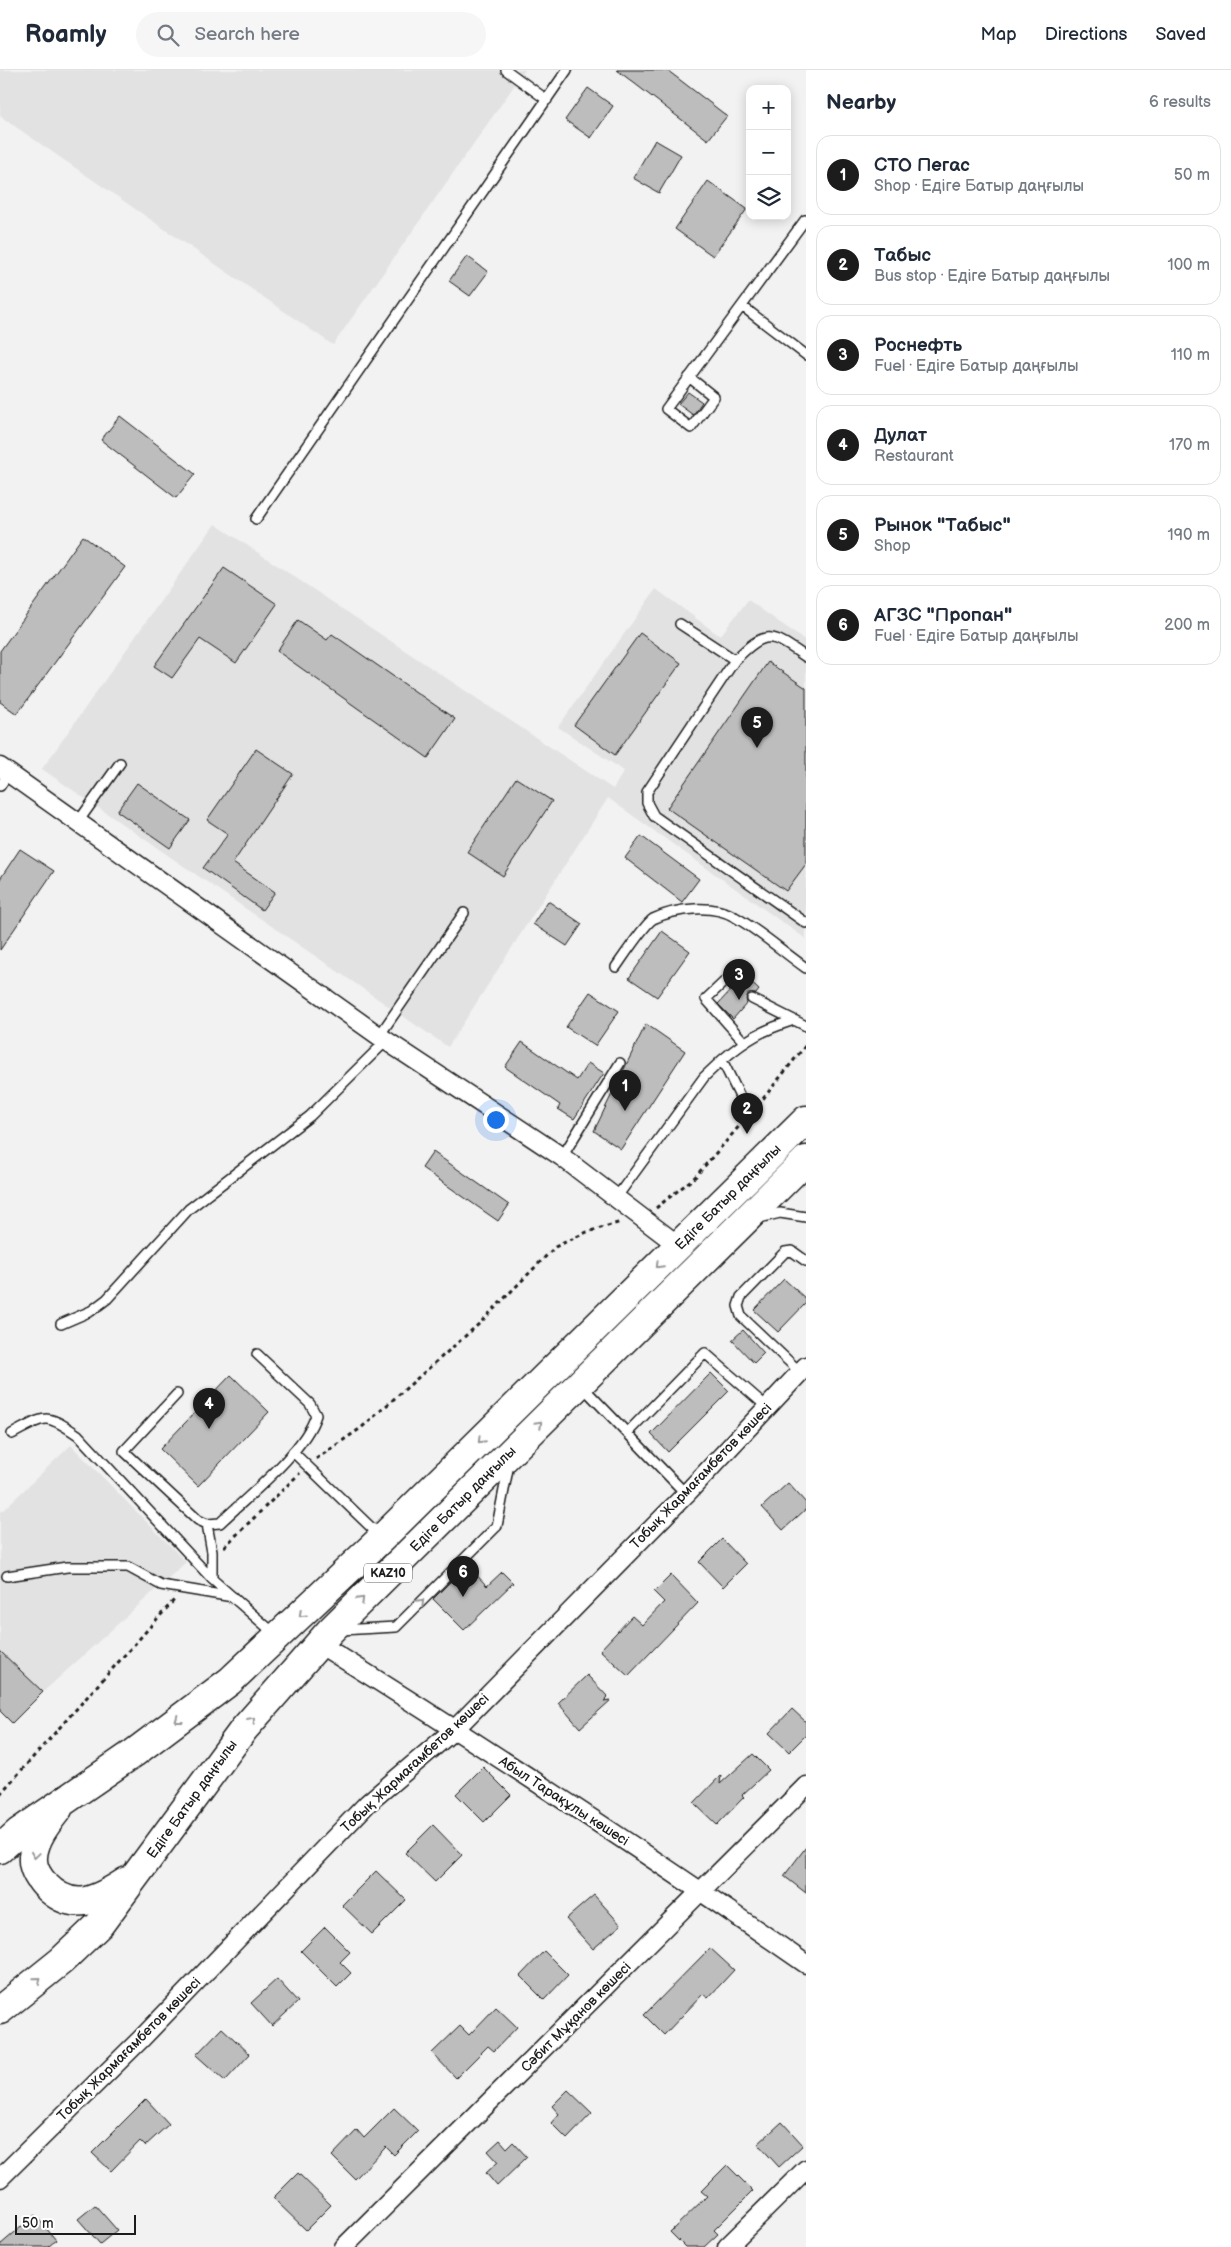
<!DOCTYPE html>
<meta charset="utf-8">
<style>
:root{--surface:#fff;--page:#f6f6f7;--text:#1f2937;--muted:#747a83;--line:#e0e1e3;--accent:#1c1c1c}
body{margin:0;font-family:"Balsamiq Sans",sans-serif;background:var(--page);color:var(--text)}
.controls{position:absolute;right:15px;top:15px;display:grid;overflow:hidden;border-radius:10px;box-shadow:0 2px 12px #0003}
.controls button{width:45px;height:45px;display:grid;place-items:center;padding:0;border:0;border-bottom:1px solid var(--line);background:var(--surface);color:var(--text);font:25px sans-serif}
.scale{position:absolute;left:15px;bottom:12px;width:121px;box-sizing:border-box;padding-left:5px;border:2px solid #1c1c1c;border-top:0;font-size:14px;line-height:18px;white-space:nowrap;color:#1c1c1c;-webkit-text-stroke:4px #fff;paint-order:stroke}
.you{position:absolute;left:495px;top:1049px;width:18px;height:18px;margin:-12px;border:4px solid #fff;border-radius:50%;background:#1a73e8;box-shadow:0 0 0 8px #1a73e833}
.badge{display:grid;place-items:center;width:32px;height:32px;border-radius:50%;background:var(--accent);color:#fff;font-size:16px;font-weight:700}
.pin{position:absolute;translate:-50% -41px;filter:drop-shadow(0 1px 2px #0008)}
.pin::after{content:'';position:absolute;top:26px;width:18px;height:15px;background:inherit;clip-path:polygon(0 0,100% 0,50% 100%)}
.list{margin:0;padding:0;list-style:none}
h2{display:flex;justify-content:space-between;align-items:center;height:65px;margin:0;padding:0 20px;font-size:21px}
h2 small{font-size:16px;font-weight:400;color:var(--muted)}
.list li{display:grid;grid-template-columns:32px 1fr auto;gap:15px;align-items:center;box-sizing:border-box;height:80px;margin:0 10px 10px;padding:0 10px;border:1px solid var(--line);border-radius:15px}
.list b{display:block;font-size:19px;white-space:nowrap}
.list p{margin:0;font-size:16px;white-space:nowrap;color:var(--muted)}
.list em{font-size:16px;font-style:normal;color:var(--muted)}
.icon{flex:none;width:28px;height:28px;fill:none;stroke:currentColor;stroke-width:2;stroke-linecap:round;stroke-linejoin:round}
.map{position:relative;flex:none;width:806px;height:2177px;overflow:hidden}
header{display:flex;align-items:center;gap:30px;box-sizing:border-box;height:70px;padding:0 25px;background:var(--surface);border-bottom:1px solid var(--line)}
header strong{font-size:24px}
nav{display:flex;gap:28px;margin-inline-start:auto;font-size:18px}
.search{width:350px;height:45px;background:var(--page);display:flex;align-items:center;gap:12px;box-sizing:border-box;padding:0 18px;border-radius:28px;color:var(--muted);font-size:19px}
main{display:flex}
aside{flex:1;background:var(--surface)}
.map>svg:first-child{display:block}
.built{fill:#e2e2e2}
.building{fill:#bdbdbd;stroke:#1c1c1c}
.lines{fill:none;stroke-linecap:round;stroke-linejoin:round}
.service-casing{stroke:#1c1c1c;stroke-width:12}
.minor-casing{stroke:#1c1c1c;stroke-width:21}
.primary-casing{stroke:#1c1c1c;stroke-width:31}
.path{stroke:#1c1c1c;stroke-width:3;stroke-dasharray:4 4;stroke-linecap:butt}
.service{stroke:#fff;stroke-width:9}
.minor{stroke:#fff;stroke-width:18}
.primary{stroke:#fff;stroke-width:28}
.oneway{stroke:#999}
.labels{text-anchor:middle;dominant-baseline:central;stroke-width:5;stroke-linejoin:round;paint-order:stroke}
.shield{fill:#fff;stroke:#606060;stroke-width:1}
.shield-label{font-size:12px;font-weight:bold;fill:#1c1c1c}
.street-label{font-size:14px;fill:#1c1c1c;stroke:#fff}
</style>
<header>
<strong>Roamly</strong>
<div class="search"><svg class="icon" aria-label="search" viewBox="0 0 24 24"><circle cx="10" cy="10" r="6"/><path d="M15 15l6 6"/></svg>Search here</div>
<nav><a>Map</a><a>Directions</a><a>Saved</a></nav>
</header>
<main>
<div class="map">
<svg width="806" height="2177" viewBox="0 0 806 2177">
<rect width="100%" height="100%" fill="#f2f2f2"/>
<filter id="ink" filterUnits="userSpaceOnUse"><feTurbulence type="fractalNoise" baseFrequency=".02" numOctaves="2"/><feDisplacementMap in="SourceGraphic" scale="10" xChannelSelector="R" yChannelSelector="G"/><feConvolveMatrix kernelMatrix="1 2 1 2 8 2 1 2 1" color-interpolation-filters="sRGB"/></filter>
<g filter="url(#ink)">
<path class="built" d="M0,0H525L333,275L0,46Z
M215,454L613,719L624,701L558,657L656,519L720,566L748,530L806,571V869L608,728L448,977L42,699Z
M71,1375L186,1492L43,1622L12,1653L0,1641V1443Z"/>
<path class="building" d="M617,0H667L727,46L708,70Z
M588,18L613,36L591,68L565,50Z
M655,70L681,85L659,123L633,108Z
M708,111L747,139L713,186L675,159Z
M467,186L488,202L470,226L449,211Z
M688,322L702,332L693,345L678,334Z
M120,346L195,404L176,428L101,370Z
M83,466L125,497L17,644L0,632V581Z
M224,498L277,534L236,593L200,569L172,608L154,596Z
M298,550L327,570L332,564L455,649L428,688L277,581Z
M640,563L681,593L615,685L574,655Z
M768,592L806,618V794L786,821L667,738Z
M256,679L293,704L233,793L275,822L262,840L203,798L228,764L207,750Z
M516,708L552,731L503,806L467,782Z
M137,713L190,750L170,778L117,741Z
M641,766L699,809L682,832L625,788Z
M20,779L54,801L0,880V809Z
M548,831L582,854L567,876L533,854Z
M662,861L690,881L657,927L629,908Z
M744,906L759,920L756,924H748L746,929L747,933L733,949L718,934L731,920L740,919L739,911Z
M590,922L619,941L595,976L566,957Z
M646,954L685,981L621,1079L594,1061Z
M522,972L577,1010L588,993L604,1003L574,1049L558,1039L560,1035L505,997Z
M433,1082L509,1135L498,1151L422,1098Z
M784,1209L806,1229V1233L778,1262L754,1240Z
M743,1260L764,1283L754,1293L732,1270Z
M711,1303L729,1321L668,1382L651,1364Z
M231,1305L269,1342L198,1416L160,1379Z
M788,1413L806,1433V1439L783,1460L762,1437Z
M722,1469L746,1494L723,1517L699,1492Z
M467,1495L487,1516L502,1502L513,1513L464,1560L433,1529Z
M671,1505L698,1533L628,1606L600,1580L632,1546L642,1555L664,1532L654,1522Z
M0,1581L43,1622L12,1653L0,1641Z
M587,1605L608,1627L604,1631L611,1630L580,1658L558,1633Z
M792,1639L806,1652V1665L789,1682L769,1663Z
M753,1684L769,1700L742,1725L744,1727L717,1755L694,1733L721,1705L720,1714Z
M483,1697L511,1725L484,1752L456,1724Z
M433,1755L462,1785L435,1812L405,1783Z
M806,1777V1823L784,1806Z
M376,1801L406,1830L372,1864L342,1835Z
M594,1825L621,1855L593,1879L566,1849Z
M325,1857L350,1882L340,1892L351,1903L337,1917L301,1881Z
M710,1878L734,1900L708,1928L703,1924L664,1965L644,1945Z
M544,1881L568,1905L544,1930L520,1906Z
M277,1909L298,1932L272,1956L251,1933Z
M496,1937L517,1957L494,1981L488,1976L456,2008L432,1983L460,1956L469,1965Z
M222,1958L250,1984L225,2011L196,1985Z
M568,2020L592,2043L567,2069L551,2053L559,2044L552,2036Z
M146,2029L169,2054L145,2076L140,2071L111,2101L92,2083Z
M394,2038L418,2061L394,2085L386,2077L355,2109L332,2086L357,2060L364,2068Z
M782,2052L803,2075L779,2097L758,2074Z
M500,2070L507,2078L513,2072L527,2087L497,2116L486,2103L498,2092L488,2081Z
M727,2095L753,2121L714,2160L718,2164L704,2177H685L670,2162L707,2126L701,2121Z
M298,2103L331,2135L306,2160L273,2128Z
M95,2135L117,2160L100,2174L78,2149Z
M35,2145L56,2170L48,2177H0V2175Z"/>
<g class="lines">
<g class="service-casing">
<path id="service" d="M506,0L547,30
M742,236L806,285
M689,307L714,327L691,358L666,339C712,276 759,213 805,150L806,151
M256,449L567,0
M680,554L735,590
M806,587C772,564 767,558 735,590L647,722V733L654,746L806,853
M0,716L9,703
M78,752L120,693
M616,897C623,887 645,854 653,849C676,838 713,834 735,847C760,861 783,882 806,898
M735,915L730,911H725L706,929L744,972
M752,929L794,950
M379,966L464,843
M749,1045L722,990C748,968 763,960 794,950L806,956
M562,1087L620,993
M616,1128L704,1007L722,990
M759,1148L780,1143L806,1147
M61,1254L91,1241L107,1229L189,1139L310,1046L386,971
M800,1302L741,1246L738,1236L741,1227L785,1182L792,1181L806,1191
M581,1315L686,1424
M177,1324L124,1381L198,1450L207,1454L220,1453C248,1426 305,1381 316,1345L310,1334L257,1284
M627,1363L705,1283L767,1337
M12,1364C46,1346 45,1342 78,1365L212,1509L276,1565
M293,1382L380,1466
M207,1454L212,1482V1509
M7,1506L67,1497H128L161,1515L233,1527
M340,1560L396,1557L497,1456L509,1394"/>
</g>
<g class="minor-casing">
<path id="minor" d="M0,697L379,966L562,1087L679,1176
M318,1573C483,1676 646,1782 806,1894
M0,2108L142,1968L368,1733L455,1659L686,1424L806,1296
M344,2177L806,1716
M727,2177L806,2099"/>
</g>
<g class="primary-casing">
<path id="primary" d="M58,1739C47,1753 34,1769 33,1787C32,1798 38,1807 45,1815C73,1844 98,1830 127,1811
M0,1779L19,1762L134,1683L230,1611L382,1468L806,1050
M0,1940L61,1891L100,1854L244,1659L330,1561L806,1090"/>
</g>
<path class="path" d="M758,1035L806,975
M656,1138L695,1107L742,1053
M316,1389L361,1358L480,1253L555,1177L587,1162L621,1152
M224,1477L300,1403
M0,1724L175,1529"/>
<use href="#service" class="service"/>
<use href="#minor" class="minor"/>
<use href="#primary" class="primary"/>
</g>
<defs><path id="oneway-chevron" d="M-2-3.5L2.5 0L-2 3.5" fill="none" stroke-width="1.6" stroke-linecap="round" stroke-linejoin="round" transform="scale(1.25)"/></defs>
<g class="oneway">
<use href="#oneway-chevron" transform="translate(659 1195) rotate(135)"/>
<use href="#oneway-chevron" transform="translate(539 1354) rotate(-45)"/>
<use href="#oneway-chevron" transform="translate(481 1370) rotate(135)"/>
<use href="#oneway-chevron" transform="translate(361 1530) rotate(-45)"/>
<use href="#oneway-chevron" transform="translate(421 1532) rotate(-45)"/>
<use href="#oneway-chevron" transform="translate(302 1544) rotate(137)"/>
<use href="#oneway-chevron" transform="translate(178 1650) rotate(143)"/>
<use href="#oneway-chevron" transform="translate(252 1650) rotate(-49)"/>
<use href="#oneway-chevron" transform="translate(35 1785) rotate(98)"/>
<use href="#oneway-chevron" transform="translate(38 1910) rotate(-39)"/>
</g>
</g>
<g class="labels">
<rect class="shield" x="364" y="1493.5" width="48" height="19" rx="4"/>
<g class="shield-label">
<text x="388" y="1503">KAZ10</text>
</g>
<g class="street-label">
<text transform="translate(728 1127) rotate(-45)">Едіге Батыр даңғылы</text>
<text transform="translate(701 1406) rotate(-46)">Тобық Жармағамбетов көшесі</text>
<text transform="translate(463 1429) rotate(-45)">Едіге Батыр даңғылы</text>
<text transform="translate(415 1693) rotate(-43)">Тобық Жармағамбетов көшесі</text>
<text transform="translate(192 1729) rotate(-54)">Едіге Батыр даңғылы</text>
<text transform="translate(564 1731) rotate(33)">Абыл Тарақұлы көшесі</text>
<text transform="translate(576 1947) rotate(-45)">Сәбит Мұқанов көшесі</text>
<text transform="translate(129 1979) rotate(-45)">Тобық Жармағамбетов көшесі</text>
</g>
</g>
</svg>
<div class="controls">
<button>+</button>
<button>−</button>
<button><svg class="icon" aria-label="layers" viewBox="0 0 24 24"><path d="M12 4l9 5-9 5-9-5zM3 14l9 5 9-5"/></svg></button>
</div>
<div class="scale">50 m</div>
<div class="you"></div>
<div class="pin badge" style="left:625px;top:1041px">1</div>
<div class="pin badge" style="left:747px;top:1064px">2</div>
<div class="pin badge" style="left:739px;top:930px">3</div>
<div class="pin badge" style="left:209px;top:1359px">4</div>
<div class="pin badge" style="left:757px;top:678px">5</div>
<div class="pin badge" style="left:463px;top:1527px">6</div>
</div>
<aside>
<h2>Nearby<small>6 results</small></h2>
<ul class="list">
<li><span class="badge">1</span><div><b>СТО Пегас</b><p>Shop · Едіге Батыр даңғылы</p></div><em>50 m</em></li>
<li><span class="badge">2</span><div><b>Табыс</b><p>Bus stop · Едіге Батыр даңғылы</p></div><em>100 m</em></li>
<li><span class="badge">3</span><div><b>Роснефть</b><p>Fuel · Едіге Батыр даңғылы</p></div><em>110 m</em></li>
<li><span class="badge">4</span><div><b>Дулат</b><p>Restaurant</p></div><em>170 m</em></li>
<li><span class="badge">5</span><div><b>Рынок &quot;Табыс&quot;</b><p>Shop</p></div><em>190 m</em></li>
<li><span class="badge">6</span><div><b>АГЗС &quot;Пропан&quot;</b><p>Fuel · Едіге Батыр даңғылы</p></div><em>200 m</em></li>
</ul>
</aside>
</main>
